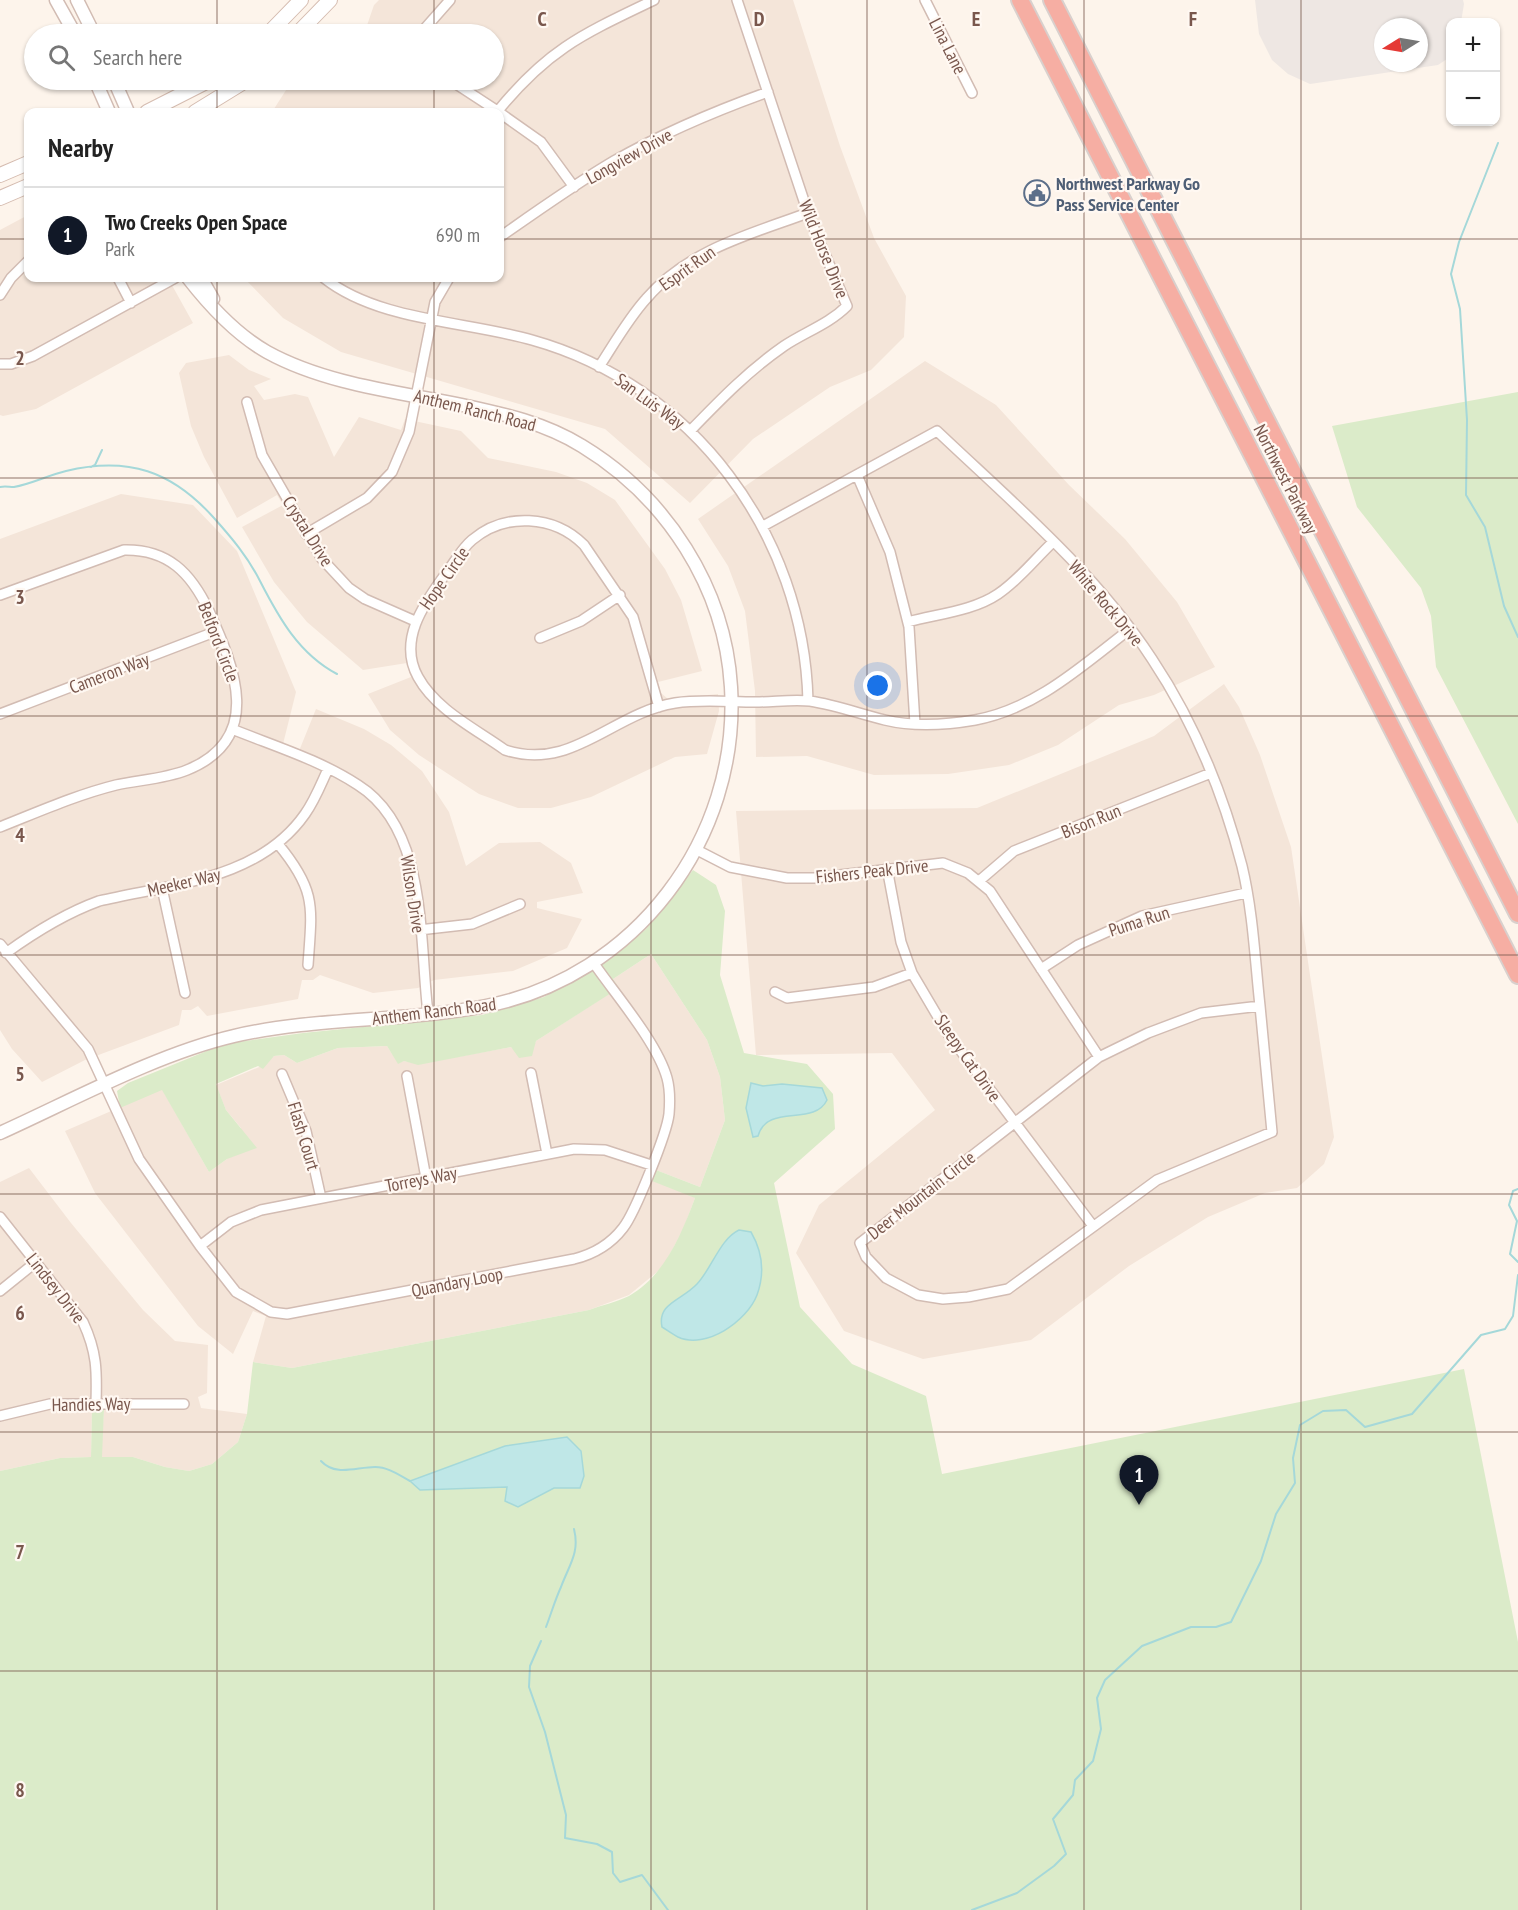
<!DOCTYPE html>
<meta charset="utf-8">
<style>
:root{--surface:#fff;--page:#f2f2f2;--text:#222;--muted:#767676;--line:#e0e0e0;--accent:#111827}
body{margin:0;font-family:"PT Sans Narrow",sans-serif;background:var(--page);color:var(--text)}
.controls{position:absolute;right:18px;top:18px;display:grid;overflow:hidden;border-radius:12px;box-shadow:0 2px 4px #0004}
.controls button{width:54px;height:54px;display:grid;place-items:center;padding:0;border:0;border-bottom:2px solid var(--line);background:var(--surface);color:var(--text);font:30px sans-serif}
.compass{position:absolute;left:1374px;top:18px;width:54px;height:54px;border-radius:50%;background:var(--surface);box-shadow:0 2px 4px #0004;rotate:259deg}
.you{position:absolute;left:878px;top:686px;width:21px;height:21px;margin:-15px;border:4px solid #fff;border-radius:50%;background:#1a73e8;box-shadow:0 0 0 9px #1a73e833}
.badge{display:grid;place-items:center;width:39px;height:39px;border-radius:50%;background:var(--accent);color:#fff;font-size:20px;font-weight:700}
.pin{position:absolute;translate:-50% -50px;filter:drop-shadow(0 2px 3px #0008)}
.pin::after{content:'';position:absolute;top:32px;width:21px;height:18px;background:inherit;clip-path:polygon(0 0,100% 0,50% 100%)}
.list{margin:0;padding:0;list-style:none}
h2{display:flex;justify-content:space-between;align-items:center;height:78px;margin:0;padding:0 24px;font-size:26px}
h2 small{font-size:20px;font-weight:400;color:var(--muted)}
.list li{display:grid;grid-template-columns:39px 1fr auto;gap:18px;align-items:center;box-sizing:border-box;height:96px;padding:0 24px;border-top:2px solid var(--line)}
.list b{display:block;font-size:22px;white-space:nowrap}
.list p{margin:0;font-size:20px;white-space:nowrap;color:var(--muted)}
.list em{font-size:20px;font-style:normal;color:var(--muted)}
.icon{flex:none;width:33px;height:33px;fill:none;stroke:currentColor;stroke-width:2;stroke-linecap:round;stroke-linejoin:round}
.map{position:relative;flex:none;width:1518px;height:1910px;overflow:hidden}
.search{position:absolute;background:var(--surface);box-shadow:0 2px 4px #0004;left:24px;top:24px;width:480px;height:66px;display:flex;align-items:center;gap:15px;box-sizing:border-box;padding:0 21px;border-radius:33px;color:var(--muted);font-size:22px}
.panel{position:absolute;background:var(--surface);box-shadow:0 2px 4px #0004;left:24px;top:108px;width:480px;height:174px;border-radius:12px}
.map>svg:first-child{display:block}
.residential{fill:#f4e5d9}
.industrial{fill:#eee7e3;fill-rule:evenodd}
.green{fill:#dbebc9}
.water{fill:#bfe7e7;stroke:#a5d8d9;stroke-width:1.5}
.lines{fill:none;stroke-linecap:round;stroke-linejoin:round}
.stream{stroke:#a5d8d9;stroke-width:2}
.minor-casing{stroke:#d2bcb3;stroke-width:12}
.tertiary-casing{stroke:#d2bcb3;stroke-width:15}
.secondary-casing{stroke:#d5bcb0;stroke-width:16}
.motorway-casing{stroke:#d9d0cd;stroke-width:20}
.minor{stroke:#fff;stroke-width:9}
.tertiary{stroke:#fff;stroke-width:12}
.secondary{stroke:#fff;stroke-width:14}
.motorway{stroke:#f6aea3;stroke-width:16}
.grid{fill:none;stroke:#79574d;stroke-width:1.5;stroke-opacity:0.55}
.labels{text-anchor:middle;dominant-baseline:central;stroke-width:4.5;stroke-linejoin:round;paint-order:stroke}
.street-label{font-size:18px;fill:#79574d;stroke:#fff8f2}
.service-label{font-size:18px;font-weight:bold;fill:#4e5e75;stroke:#fff8f2;text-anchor:start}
.grid-label{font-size:20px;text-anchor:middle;font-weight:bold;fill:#79574d;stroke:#fff8f2;stroke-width:4.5;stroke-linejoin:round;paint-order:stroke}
</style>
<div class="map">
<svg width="1518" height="1910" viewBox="0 0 1518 1910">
<rect width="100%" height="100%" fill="#fdf4eb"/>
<path class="residential" d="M379,0H793L840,146L874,238L906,296L904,337L871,370L830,387L753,439L690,503L605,429L341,352L283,318L244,278H500V112H272L288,87L303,80H494V34H364L374,5Z
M28,215V278H168L193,323L36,409L3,416L0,415V230Z
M229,355L249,370L271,379L254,386L264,400L295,394L308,397L334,457L359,417L401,430L405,419L461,431L488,458L556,472L587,483L615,500L665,569L681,600L702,671L658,682L661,693L668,699L718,694L719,711L707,754L675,757L591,797L551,808H518L479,794L419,755L390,730L368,694L411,677L407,663L363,670L307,622L274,582L242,527L283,505L277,495L237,518L204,457L191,426L179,373L186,363Z
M925,361L996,405L1069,485L1125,539L1177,602L1215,667L1154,695L1119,705L1058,745L1009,765L948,774L874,775L807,756L756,757L755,691L745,611L728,566L698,519Z
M121,494L193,505L237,551L296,692L283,744L299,751L316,709L364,729L391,745L422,771L449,812L466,866L499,843L540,842L571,863L583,893L537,902V908L582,919L567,948L513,971L434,980L418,988L373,993L320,975L313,980H302L298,999L207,1016L198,1006L191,1010H182L179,1025L85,1060L42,1082L12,1049L0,1030V539Z
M1224,684L1239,707L1260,755L1291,847L1334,1137L1324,1164L1297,1188L1265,1193L1208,1217L1129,1266L1031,1340L923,1359L844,1331L796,1253L819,1205L935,1110L892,1053L756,1055L736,811L977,808L1154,736Z
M651,954L707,1040L720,1077L725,1120L700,1187L656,1170L695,1198L683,1230L663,1267L629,1295L589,1310L292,1368L253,1362L266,1316L253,1311L233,1354L198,1326L95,1193L65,1131L162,1089L209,1172L227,1159L241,1128L226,1110L216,1085L264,1065L274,1056L284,1055L297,1063L338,1048L387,1046L398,1063L404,1061L418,1064L511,1047L521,1057L530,1055L536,1041L618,988L613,979Z
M29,1168L71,1223L143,1310L175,1341L208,1345L207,1393L198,1397L201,1408L247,1414L238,1442L212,1464L189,1471L165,1467L133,1457H101L104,1409L92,1408L91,1457L60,1458L0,1471V1182Z"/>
<path class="industrial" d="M1255,0H1463L1464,4L1461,22H1450V57L1438,65L1310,84L1288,74L1272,60L1259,34ZM1383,27H1419V63H1383Z"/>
<path class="green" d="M1518,392V824L1436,667L1431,616L1421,588L1357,507L1332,426Z
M693,870L716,885L725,911L720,975L744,1053L807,1064L833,1094L835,1129L774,1183L800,1307L852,1364L926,1396L942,1474L1464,1369L1518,1642V1910H0V1471L60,1458L91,1457L92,1408L104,1409L102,1457H133L165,1467L189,1471L212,1464L238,1442L247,1414L253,1362L292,1368L589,1310C602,1305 617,1302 629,1296C665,1275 681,1235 695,1198L652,1181L656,1170L700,1187L725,1120L720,1077L707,1040L651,954L613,979L619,988L536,1041L532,1056L519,1058L511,1047L418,1065L404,1061L398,1064L387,1046L338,1048L297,1063L284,1055L274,1056L263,1069L258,1066L216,1084L226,1110L257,1148L227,1159L209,1172L162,1090L120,1108L117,1091L128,1083L224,1044L303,1033L482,1015L544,997L609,959L646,929Z"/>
<path class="water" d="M751,1083L763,1086L782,1084L822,1088L827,1100C814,1127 767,1103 758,1136L753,1137L746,1108Z
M739,1230L751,1232C762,1251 765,1273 757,1295C747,1321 706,1350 678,1337C672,1334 667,1330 662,1327C657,1303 681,1301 697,1284C712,1268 720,1239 739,1230Z
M567,1437L581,1451L584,1476L580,1488H554L518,1507L505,1501L507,1487L420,1490L410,1481L505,1446Z"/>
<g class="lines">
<path class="stream" d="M1498,143L1459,242L1451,274L1460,309L1467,420L1466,495L1485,527L1504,606L1518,637
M91,467L95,465L102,450
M0,487C5,486 9,487 14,487C31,484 49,475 66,471C128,456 172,471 214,518C231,537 248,557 260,581C279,618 299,654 337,674
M1518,1189L1513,1191L1509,1205L1517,1221L1510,1254L1518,1262
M321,1461C336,1477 356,1467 375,1467C388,1467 399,1475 410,1481
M546,1627C551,1614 555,1600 561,1587C569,1565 580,1553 574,1529
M541,1641L530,1666L529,1687L545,1732L566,1815L565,1838L597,1844L612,1852L613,1873L620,1882L642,1875L668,1910
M972,1910L1017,1893L1054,1866L1066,1854L1053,1819L1073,1795L1075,1780L1093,1761L1101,1729L1097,1698L1105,1680L1142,1646L1191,1627H1216L1231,1622L1261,1561L1276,1514L1295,1483L1293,1458L1300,1425L1323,1411L1346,1410L1365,1427L1412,1414L1481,1335L1505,1329L1513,1316L1518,1275"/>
<g class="minor-casing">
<path id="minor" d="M925,0L972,93
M420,34L450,0
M450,80L499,112
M497,112C548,49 583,34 654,0
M500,113L541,142L574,187
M500,237C537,211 575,184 614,161C663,133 715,111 768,92
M118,278L131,303
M324,278C378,321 466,321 532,340C693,385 804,535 808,701
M0,295L11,278L28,261
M0,364H11L33,356L175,278
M599,367C614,344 628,319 646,299C688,250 750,234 808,213
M247,402L262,455L322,559L349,588L365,599L415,621
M690,431C720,400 748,371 784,346C805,332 829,324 847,306L810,219L737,0
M857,475L890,552L909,627L915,724
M763,526L937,431C1012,502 1095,572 1152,659C1194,722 1223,793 1242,866C1253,912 1255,960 1260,1006
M306,534L367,498L392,472L409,432L435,302L449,278
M0,595L124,550C168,549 191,573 209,611C235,668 264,739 187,770C165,779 138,780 116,785C76,795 38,812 0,827
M908,622C937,614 973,611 998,594C1019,580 1034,560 1053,542
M540,638L581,621L620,595
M659,707L633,617L584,545C554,515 505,512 472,540C461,549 453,565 444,576C423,605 398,641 418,677C436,710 476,729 505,750C572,772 612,713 675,703C701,699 729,702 756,702C774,702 793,699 810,701C836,705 860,714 885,720C914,727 946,725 975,720C1036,709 1083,665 1130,629
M0,714L217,631
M232,729C274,746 320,760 358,785C428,829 419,940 428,1013
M278,844C317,891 312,907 308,965
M697,850L730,867L787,878H814L943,863L968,873L990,891L1099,1057
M887,868L901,942L912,973L948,1034L1093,1226
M979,881L1014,851L1211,773
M162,888L185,993
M419,930L472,924L520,904
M0,944L88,1049L139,1159L200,1246L236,1292L271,1312L287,1314L574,1259C594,1254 610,1245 623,1228C635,1213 667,1133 669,1114C670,1102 670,1089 667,1078C657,1042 614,993 593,962
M6,953C35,932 66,913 99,901C171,884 259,880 305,814C315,800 321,784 328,769
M1041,969L1078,945L1142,916L1246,893
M775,992L787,998L874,987L912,973
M1260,1006L1272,1132L1157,1180L1008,1289L968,1297L943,1299L918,1295L886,1278L866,1257L860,1243L1099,1057L1148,1033L1201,1013Z
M531,1073L547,1154
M282,1074L306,1131L321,1198
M407,1076L426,1178
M0,1217L83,1322C97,1352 97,1371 96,1403
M200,1246L231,1222L261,1210L574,1149L605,1150L651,1165
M0,1291L36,1262
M0,1416L50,1404H184"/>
</g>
<g class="tertiary-casing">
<path id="tertiary" d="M56,0L75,34
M77,0L94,34
M95,80L109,112
M114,80L128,112
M201,278L213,299
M0,1133C73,1100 157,1054 234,1036C315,1017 404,1022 486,1006C635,977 740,839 731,687C725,587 666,497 582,446C545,423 504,414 462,405C398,392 325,384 267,352C237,335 209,305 188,278"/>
</g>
<g class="secondary-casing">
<path id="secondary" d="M268,34L301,0
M297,34L330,0
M147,112L210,80
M195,112L247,80
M0,175L28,163
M0,198L28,186"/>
</g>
<g class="motorway-casing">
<path id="motorway" d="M1020,0L1518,975
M1052,0L1518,914"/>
</g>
<use href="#minor" class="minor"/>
<use href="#tertiary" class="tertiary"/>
<use href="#secondary" class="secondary"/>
<use href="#motorway" class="motorway"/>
</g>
<path class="grid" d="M217,0V34M434,0V34M651,0V1910M867,0V1910M1084,0V1910M1301,0V1910M217,80V112M434,80V112M0,239H28M500,239H1518M217,278V1910M434,278V1910M0,478H1518M0,716H1518M0,955H1518M0,1194H1518M0,1432H1518M0,1671H1518"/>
<defs>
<g id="civic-ring" transform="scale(1.35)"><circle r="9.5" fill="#fff8f2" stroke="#5c6f8a" stroke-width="1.5"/><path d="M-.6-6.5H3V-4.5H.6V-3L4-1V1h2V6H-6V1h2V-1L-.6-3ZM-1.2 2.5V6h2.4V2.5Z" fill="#5c6f8a"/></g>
</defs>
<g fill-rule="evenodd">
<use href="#civic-ring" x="1037" y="193"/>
</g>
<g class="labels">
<g class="street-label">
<text transform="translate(948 46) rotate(63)">Lina Lane</text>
<text transform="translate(629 156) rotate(-29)">Longview Drive</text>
<text transform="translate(824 249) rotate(68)">Wild Horse Drive</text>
<text transform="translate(687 268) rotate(-35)">Esprit Run</text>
<text transform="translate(650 401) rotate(36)">San Luis Way</text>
<text transform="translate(475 410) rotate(14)">Anthem Ranch Road</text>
<text transform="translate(1286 479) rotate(63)">Northwest Parkway</text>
<text transform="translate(308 531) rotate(58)">Crystal Drive</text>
<text transform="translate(444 578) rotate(-55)">Hope Circle</text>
<text transform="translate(1106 603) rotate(50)">White Rock Drive</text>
<text transform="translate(219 642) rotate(69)">Belford Circle</text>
<text transform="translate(109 673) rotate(-21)">Cameron Way</text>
<text transform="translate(1091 821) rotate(-22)">Bison Run</text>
<text transform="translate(872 871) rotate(-6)">Fishers Peak Drive</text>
<text transform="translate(184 882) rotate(-13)">Meeker Way</text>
<text transform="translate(413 894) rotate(81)">Wilson Drive</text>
<text transform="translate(1139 921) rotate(-18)">Puma Run</text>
<text transform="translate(434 1011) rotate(-7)">Anthem Ranch Road</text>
<text transform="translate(968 1058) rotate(55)">Sleepy Cat Drive</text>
<text transform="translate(304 1136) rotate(73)">Flash Court</text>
<text transform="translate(421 1179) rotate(-11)">Torreys Way</text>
<text transform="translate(921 1195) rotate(-38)">Deer Mountain Circle</text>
<text transform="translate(457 1282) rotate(-11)">Quandary Loop</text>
<text transform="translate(56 1288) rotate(52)">Lindsey Drive</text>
<text transform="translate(91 1404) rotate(-1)">Handies Way</text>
</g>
<g class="service-label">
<text x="1056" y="183">Northwest Parkway Go<tspan x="1056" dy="21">Pass Service Center</tspan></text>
</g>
</g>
<g class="grid-label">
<text x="542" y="26">C</text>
<text x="759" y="26">D</text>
<text x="976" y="26">E</text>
<text x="1193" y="26">F</text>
<text x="20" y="365">2</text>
<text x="20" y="604">3</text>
<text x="20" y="842">4</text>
<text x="20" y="1081">5</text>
<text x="20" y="1320">6</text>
<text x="20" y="1559">7</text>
<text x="20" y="1797">8</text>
</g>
</svg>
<div class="controls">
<button>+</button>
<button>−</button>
</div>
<svg class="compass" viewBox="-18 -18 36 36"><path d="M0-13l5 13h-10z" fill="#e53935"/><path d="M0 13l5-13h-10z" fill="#767676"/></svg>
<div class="you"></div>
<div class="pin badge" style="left:1139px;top:1505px">1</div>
<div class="search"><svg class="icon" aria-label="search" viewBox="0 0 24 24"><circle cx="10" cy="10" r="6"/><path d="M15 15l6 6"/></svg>Search here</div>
<section class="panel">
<h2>Nearby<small></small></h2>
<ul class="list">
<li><span class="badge">1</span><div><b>Two Creeks Open Space</b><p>Park</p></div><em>690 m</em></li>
</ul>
</section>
</div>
